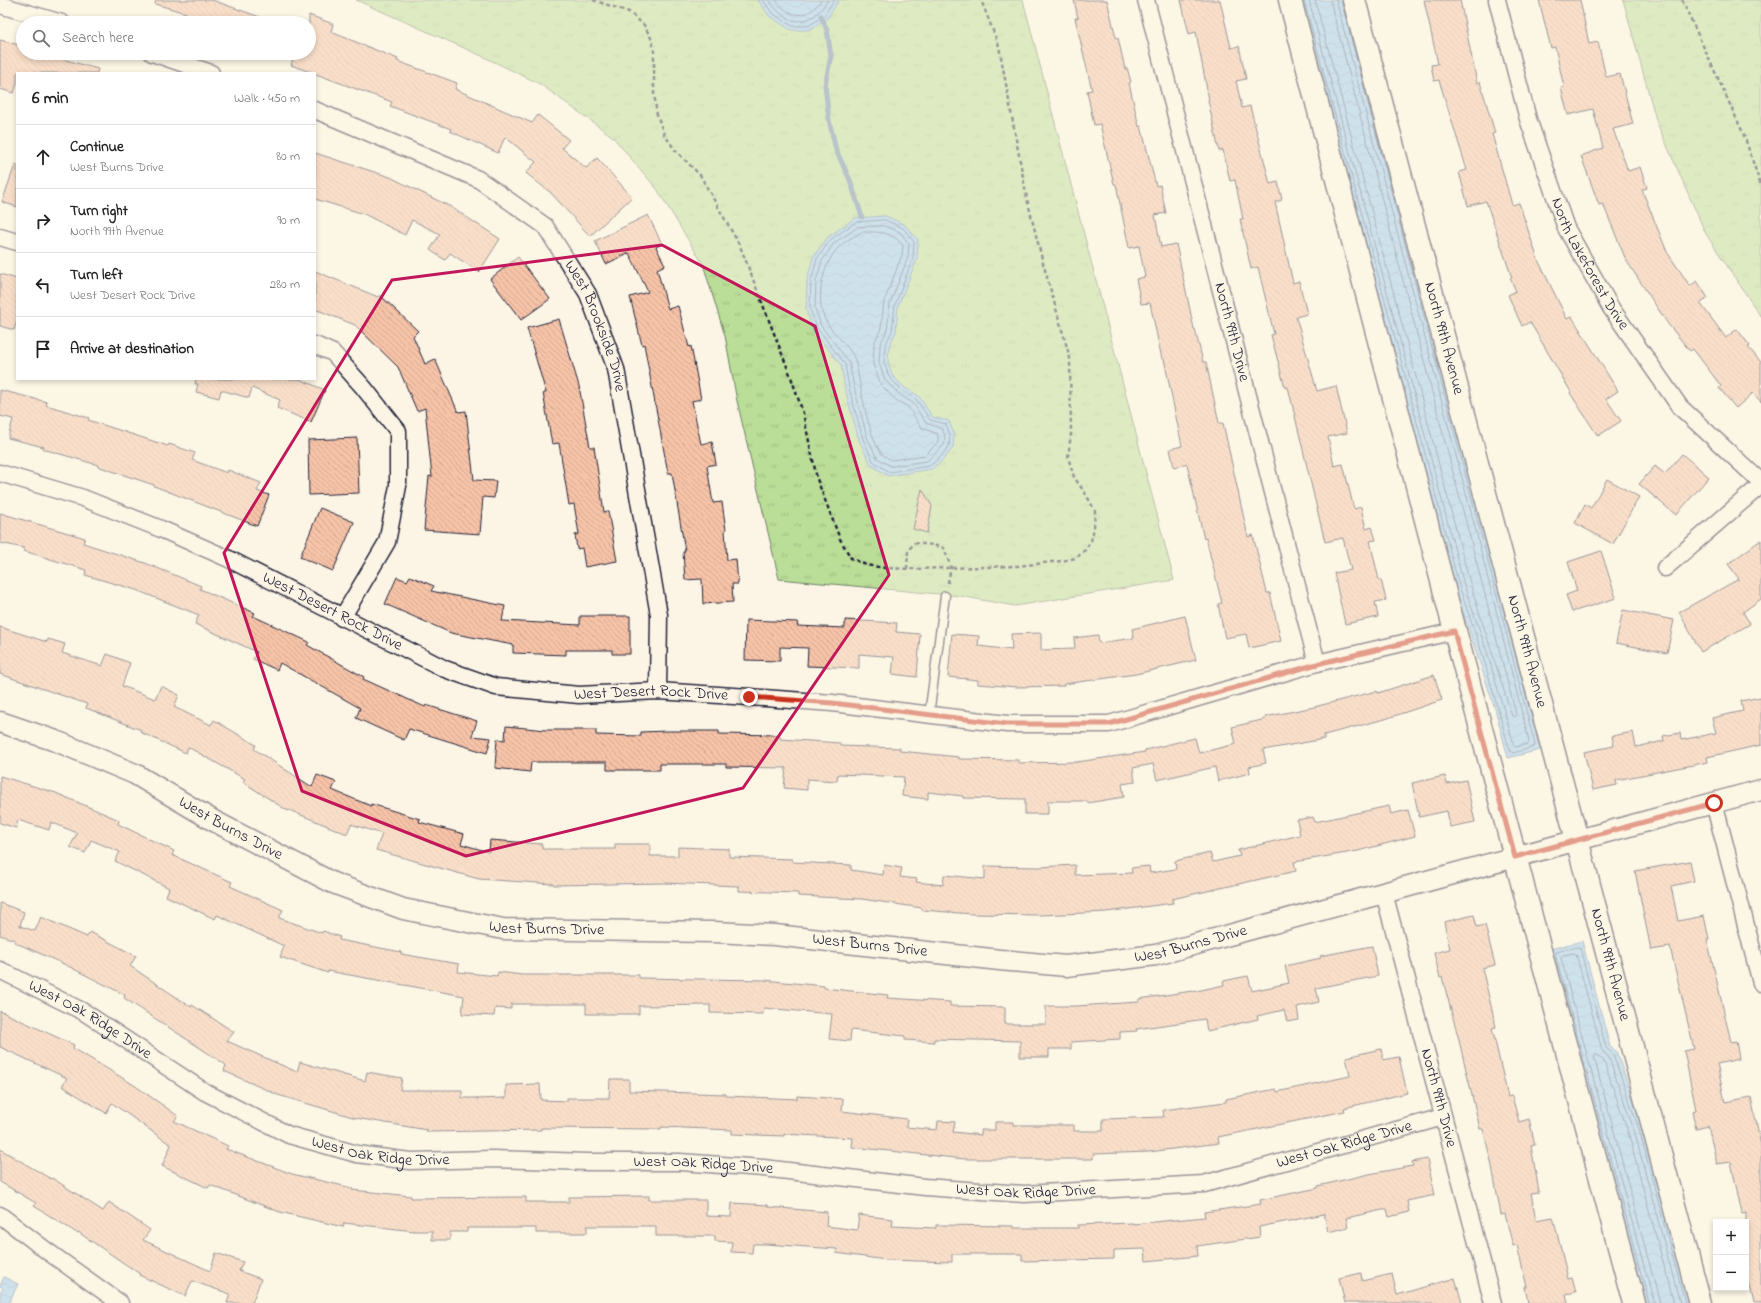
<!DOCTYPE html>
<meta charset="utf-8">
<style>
:root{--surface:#fff;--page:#f2f2f2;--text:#222;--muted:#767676;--line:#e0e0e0}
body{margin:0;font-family:"Indie Flower",sans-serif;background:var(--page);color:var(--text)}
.controls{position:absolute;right:12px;bottom:12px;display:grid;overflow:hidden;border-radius:0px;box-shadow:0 2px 6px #0003}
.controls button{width:36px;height:36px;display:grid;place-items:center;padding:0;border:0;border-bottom:1px solid var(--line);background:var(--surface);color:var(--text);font:20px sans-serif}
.stop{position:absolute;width:12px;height:12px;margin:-9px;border:3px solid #c8321e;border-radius:50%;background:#fff}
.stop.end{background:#c8321e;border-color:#fff;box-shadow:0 1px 4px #0008}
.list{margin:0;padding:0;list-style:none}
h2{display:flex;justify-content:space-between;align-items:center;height:52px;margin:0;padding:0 16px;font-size:17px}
h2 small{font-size:13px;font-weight:400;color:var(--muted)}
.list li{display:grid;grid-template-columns:26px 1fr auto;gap:12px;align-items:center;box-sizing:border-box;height:64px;padding:0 16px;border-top:1px solid var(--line)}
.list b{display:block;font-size:15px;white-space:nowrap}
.list p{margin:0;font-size:13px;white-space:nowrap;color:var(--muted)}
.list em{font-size:13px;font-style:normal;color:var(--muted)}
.icon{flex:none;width:22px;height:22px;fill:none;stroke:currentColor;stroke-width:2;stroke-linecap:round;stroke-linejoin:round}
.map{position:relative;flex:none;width:1761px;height:1303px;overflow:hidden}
.search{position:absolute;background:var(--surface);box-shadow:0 2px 6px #0003;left:16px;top:16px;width:300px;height:44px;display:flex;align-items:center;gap:10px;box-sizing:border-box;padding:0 14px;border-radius:22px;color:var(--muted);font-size:15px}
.panel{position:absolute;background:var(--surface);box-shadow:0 2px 6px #0003;left:16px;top:72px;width:300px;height:308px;border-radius:0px}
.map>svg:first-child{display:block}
.grass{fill:url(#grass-tufts);stroke:#6e8069}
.water{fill:url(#water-waves);stroke:#6986aa}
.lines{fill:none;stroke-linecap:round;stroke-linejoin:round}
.shore{stroke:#516585;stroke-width:1}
.stream{stroke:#6986aa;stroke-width:5}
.building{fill:url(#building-back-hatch);stroke:#22223b}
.service-casing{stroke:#22223b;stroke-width:11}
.minor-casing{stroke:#22223b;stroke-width:19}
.tertiary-casing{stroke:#22223b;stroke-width:23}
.secondary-casing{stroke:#22223b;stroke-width:25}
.path{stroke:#22223b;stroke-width:2.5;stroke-dasharray:4 3;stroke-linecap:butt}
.service{stroke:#fcf5e5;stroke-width:8}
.minor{stroke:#fcf5e5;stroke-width:16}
.tertiary{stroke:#fcf5e5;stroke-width:20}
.secondary{stroke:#fcf5e5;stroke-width:22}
.route{stroke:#c8321e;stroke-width:5}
.marked{fill:none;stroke:#c2185b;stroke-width:3;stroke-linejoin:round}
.labels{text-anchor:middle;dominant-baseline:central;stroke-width:3.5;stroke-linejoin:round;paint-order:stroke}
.street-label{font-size:16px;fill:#22223b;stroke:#fcf5e5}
</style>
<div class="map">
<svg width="1761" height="1303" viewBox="0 0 1761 1303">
<defs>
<pattern id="grass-tufts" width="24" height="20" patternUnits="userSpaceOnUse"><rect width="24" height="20" fill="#badd97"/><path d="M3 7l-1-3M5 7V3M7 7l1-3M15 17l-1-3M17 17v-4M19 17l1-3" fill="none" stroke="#a0bd83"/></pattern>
<pattern id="water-waves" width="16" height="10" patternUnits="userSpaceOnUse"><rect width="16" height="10" fill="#98c9f4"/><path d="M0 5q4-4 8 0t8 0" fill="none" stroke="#83acd2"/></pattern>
<pattern id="building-back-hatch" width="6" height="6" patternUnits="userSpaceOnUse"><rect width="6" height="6" fill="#f6c3a7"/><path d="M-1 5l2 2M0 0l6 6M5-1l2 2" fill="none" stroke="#d3a791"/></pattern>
</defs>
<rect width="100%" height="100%" fill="#fcf5e5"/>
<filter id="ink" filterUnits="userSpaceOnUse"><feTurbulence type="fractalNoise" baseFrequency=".025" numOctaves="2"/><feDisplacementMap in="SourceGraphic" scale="8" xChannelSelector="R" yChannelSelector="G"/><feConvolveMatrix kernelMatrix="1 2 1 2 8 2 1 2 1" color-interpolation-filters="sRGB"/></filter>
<g filter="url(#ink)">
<path class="grass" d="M356,0H1023L1174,580L1015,606L960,596L779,579L737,401L725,336L703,264L657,189L612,136L540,84L482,56Z
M1623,0H1761V317L1706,234L1657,123Z"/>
<path class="water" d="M758,0H839L827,19L809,30H791L769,16Z
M1299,0H1344L1540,750L1508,758L1495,709L1455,588L1397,361Z
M886,216L905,225L918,240L917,259L898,306L896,332L889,347L888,361L892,375L905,388L919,396L932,417L949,421L954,434L953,448L944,459L932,469L888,476L871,465L859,440L845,389L841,365L813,330L806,309L807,280L813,257L828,237L855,218Z
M1582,941L1610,1047L1616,1051L1643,1127L1690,1303H1645L1550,949Z
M4,1277L18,1284L9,1303L0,1301V1294L3,1288L0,1286Z"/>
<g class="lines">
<path class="shore" d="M763,0L772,13L792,26H808L824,16L834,0
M769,0C787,28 811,28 828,0
M776,0C789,19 809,20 821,0
M1304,0L1401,360L1459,586L1482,653L1510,751L1513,753L1534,747L1535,745L1481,534L1341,0
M1309,0L1405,359L1464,585L1487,652L1514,745L1516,747L1528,744L1529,741L1477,535L1336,0
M1315,0L1411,358L1470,583L1512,716L1514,717L1516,714L1330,0
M885,220L903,228L914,242L913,258L895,305L892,331L885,346L884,362L889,377L903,391L916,399L930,420L946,424L950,435L949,446L941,456L930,466L889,472L873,461L863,439L849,388L845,364L817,328L810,309L811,281L817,259L830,240L856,222Z
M884,226L900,232L909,244L908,257L890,304L887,330L880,345L879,363L885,380L900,395L913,403L926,423L942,429L945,436L944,445L927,461L891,466L877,458L867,437L854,387L849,362L821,326L815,308L816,281L822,261L834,243L858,227Z
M863,232C880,232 892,231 903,246L902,255L884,302L881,328L874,344L873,364L881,385L896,400L908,407L922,428L938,434V442L925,455L892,460C889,459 884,456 882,454C867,434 861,387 856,363C853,349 834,335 827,323C814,302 822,267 837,249C843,242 853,237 860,233Z
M1649,1303L1555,954L1556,952L1577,947L1580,948L1606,1048L1613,1054L1639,1129L1685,1303
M1654,1303L1566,977L1561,958L1563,955L1574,953L1576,954L1602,1050L1609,1058L1634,1130L1680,1303
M1660,1303L1594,1057L1596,1054L1604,1061L1628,1132L1674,1303"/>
<path class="stream" d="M821,16L827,30L831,56L825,85L829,120L836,150L850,180L862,217"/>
</g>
<path class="building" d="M156,0H212L271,21V23H183L186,13L155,4Z
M1074,0H1107L1116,38H1118L1125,69L1127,68L1131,82L1129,83L1139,127L1141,126L1156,186L1160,185L1166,213L1155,215L1161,247L1176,244L1194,329H1195L1203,362H1206L1219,423H1223L1248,537L1253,535L1267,593H1270L1281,641L1249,648L1246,634L1225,638L1218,604L1222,603L1206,538L1204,539L1187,464L1174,467L1170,449L1182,446L1164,359H1162L1150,303L1141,304L1136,279L1145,277L1139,246L1129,248L1116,184H1114L1100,124L1094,125L1087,91L1092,90L1075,18H1078Z
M1181,0H1220L1231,48L1239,46L1246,79L1236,81L1242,108L1250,106L1270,184L1278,182L1282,200L1275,202L1293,283L1299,281L1307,314L1296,317L1317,391L1336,386L1347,433L1328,437L1334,466L1343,464L1354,509L1361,507L1366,529L1372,527L1376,540L1370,541L1379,580H1381L1386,600L1375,602L1378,617L1345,624L1334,573L1351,570L1343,538L1325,542L1288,387L1285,388L1271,335L1274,334L1258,267L1251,269L1240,219H1243L1235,180L1230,181L1223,150L1219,151L1208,100H1209L1196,32L1189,34Z
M1424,0H1460L1477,83L1480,82L1495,133L1492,134L1512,205L1519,203L1538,260L1567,319L1572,317L1618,391L1606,399L1621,421L1598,436L1570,393L1571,392L1530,322L1522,326L1508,295L1516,291L1510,278H1512L1486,201L1468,206L1459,172L1467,170L1439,80L1434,81L1431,65L1438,64Z
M1539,0H1580L1589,44L1598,42L1606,77L1620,74L1633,124L1613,129L1628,171L1640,167L1647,188L1642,190L1667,252L1690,286L1697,281L1708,298L1700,303L1726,338L1737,329L1750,346L1748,347L1761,362V402L1753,393L1736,408L1719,388L1721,386L1693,349L1690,351L1668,324L1626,260L1603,204L1599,205L1581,156L1603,148L1593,109L1568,115L1561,88L1564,87L1555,47L1551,48Z
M309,15L333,24L331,32L398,59L397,61L457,83L455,89L532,123L538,115L569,140L562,148L586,168L597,158L632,197L590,236L551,193L526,173L536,162L505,137L498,153L450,131L451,129L390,106L392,102L291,65L295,53H309Z
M0,40L23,46V53H41L98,69L97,73H17V83L14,93L0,89Z
M315,153L390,177L451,207L500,239L479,272L450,253L445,260L430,250L440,234L412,220L405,235L364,214L315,199Z
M15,165H17V207L2,202Z
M648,215L662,244L656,247L665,265L657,269L668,309L678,306L689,347L691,346L701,399L692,401L701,444L712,442L716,464L707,466L713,503L722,502L726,530H725L727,560L736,559L738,584H732L733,602L703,604L702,579L685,580L683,552L685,551L672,473H668L644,344L642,345L630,297L648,292L629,253L606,264L595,241Z
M518,257L550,299L521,320L490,279Z
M315,271L378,297L380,295L418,331L413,336L425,364L435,359L458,412L466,411L474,480L496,481L494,498L483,497L480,534L424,530L429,476L432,477L425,408L417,411L398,367L355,325L315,309Z
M0,274L17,279V321L14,330L0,326Z
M559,319L579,386L590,447H594L604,512L608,511L617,561L585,567L582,548L577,549L575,535L579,534L574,504L569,505L559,443L552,444L543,393H546L527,328Z
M196,379H299L325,390L311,422L277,408L280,400L252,388L249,398L221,390L219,398L196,392L198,384H195Z
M0,390L47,402L46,405L89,418L88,420L168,446L169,444L195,453L192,460L227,473L228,470L261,483L257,491L269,495L257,526L154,486V485L97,466L98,465L43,449L44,447L8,438L13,419L0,416Z
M357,438L359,493L309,495L308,440Z
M1682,454L1709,477L1676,515L1639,484L1655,466L1665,474Z
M1607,479L1639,497L1613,544L1575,523L1585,504L1591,508Z
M922,489L932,506L927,533L913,529Z
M320,508L354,522L333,571L300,557Z
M0,513L85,538L83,543L145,563L201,586L200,589L255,613L253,616L309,642L307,645L364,677L363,679L425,707L426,705L477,721L472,736L491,738L487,753L409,729L404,740L356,718L360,708L280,663L277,670L253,659L257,652L195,624L199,615L136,590L85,575L86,570L24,551V548L0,543Z
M1761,540V599L1743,612L1750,624L1701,652L1679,612L1739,579L1728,564Z
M1601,551L1616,598L1572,612L1566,595L1577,591L1568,562Z
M410,576L434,586L431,591L505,606L502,621L580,625V616H630V654H612V650H566V655L513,653V645L451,633L385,604L397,577L407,581Z
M1623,610L1674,620L1667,653L1616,643Z
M1185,616L1196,660L1136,674L1064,684V686L1017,687L978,684V680L948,677L952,634L979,636L978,646L1012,650L1011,634L1041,633V650L1075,649L1074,638L1098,635L1099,643L1134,638L1132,629Z
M746,620L798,622L797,626L845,628V620L897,623L896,632L920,634L917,677L892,674L894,657L859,654V668L807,666L808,648L780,647V661L745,660Z
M0,627L47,642L48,639L65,644L62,653L102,666L107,654L130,663L122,686L155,699L161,686L179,695L174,707L211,725L214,720L256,745L254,749L312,787L317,775L336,782L332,790L371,806V804L420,819L419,822L464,834L461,844L489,852L490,840L542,844V849H615V844H650V856H678V847L729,849V857L792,859V862L851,865V870L883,875L884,865L902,868L900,877L917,879L916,882L943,885L944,875L985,879V866L1039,867L1075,865V875L1132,873L1131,868L1149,866L1150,873L1176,869L1175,861L1210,853L1213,862L1240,856L1238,850L1300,835L1297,820L1313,817L1315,822L1389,806L1391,814L1408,810L1415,836L1358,851L1294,862L1296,871L1172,899L1173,903L1106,912L1040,915L972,914L922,910V908L862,899L798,896V893L739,891V886L664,883L554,885V884L479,879L376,850L382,834L351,824L347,834L289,810L288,811L243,782L245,779L188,747L186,753L140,732L141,730L86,708L87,704L0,674Z
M1434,675L1442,700L1385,719L1324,735V739L1263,750L1266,763L1249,767L1250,773L1218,781L1215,767L1157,780L1153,764L1133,768L1135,782L1122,784L1124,797L1087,803V801H1048V814H1025V799L963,798V796L928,792V799L902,796L904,777L838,774L837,781L807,779V790L784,788L786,768L726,767V764H660V770H607V762H531L530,772L495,768L497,739L505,740L506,726L546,730H596V735L641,736V732L667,731H719V734L780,735V739L840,743V746L900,748V751L959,757V759L1018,760V763L1077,762L1145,752V750L1195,738L1199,753L1236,744L1232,727L1266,719L1265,717L1314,707L1377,691L1378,693Z
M1761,697V745L1707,757L1708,762L1616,780L1617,785L1593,790L1584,752L1614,746L1612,736L1633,732L1636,747L1664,741L1663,736L1680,733L1681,740L1716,733L1712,718L1743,711L1741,701Z
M0,776L56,793L119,820L118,824L174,851L172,855L232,882L230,886L283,910L279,918L322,933L323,931L340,937L339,940L401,952V954L459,964L458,972L497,976L498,972L522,975H639V978L764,980L824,986V988L888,995L887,998L950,1002V1006L1005,1007V1024H1046V1006H1077L1139,1002V999L1192,991V992L1224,985L1223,981L1248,976L1252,991L1289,983L1285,966L1321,958L1320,956L1372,946L1378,976L1316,988L1319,1002L1297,1007L1299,1020L1287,1022L1284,1010L1257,1016L1258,1019L1207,1031L1205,1019L1136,1029L1137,1031L1120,1032V1039L1071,1042V1049H1049V1057H1020V1041L934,1039V1042L905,1040V1036L851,1030L850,1041L829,1039L832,1014L764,1008L763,1014L710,1013V1005L639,1006V1014H586V1004H511V1009L495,1008L494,1016L462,1014L464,996L328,971V973L280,957L284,946L217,915L215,919L166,896L169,888L115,861L120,852L91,840L85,853L70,847L77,833L51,822L49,830L18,820L16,828L0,823Z
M1445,776L1447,784L1466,780L1475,822L1450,827L1447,811L1419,817L1412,783Z
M1690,861L1694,881L1671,886L1678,921L1704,916L1709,939H1707L1731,1042L1736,1041L1739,1059L1717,1064L1725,1102L1751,1097L1761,1146V1303H1753L1746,1272V1213L1742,1214L1731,1162L1717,1164L1708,1126L1696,1129L1692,1111L1696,1110L1684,1051L1694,1049L1670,947L1651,950L1635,871Z
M0,903L24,912L20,926L35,931L41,917L87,937L90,932L136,956L130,966L191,1007L192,1005L234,1032L227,1041L297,1072L300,1062L365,1081L367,1072L402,1078L400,1090H462V1098H477V1099L506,1098V1085L540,1084L541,1100L567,1101V1098H609L610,1079H629V1091L726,1094V1096L797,1099V1096L843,1099L842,1111L907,1119L906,1127L937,1130L938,1121L955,1122L953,1132L981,1135V1130H995V1122H1013V1125H1074V1131H1103V1119L1164,1117L1163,1110L1226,1102V1099L1276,1089L1277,1092L1350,1076L1346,1057L1381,1049L1383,1060L1399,1057L1407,1093L1344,1108L1345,1111L1218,1137L1219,1143L1149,1152L1093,1154V1159H965L852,1147L853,1138L784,1134V1136L732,1134V1130L661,1127V1129L541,1128V1130L427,1132V1130L356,1118L278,1095L224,1071L226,1065L124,998L125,995L66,965L14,942L15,940L0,935Z
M1474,915L1477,927L1485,925L1495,965L1482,968L1496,1027L1492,1028L1508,1097L1512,1096L1519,1122L1529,1119L1535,1145L1531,1146L1539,1192L1531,1193L1536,1220L1553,1217L1568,1278L1572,1277L1576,1292L1566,1294L1568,1303H1528L1525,1287H1527L1517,1245L1513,1246L1505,1214L1501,1215L1491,1161L1483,1129H1480L1458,1036L1442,977L1440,978L1434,953L1450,949L1444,922Z
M0,1011L74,1045L73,1048L134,1085L178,1116L174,1121L228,1146L226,1149L292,1174L352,1188V1190L411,1196V1198L526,1197V1202H569V1197L649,1196V1200H706V1216L731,1217L732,1203L768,1205V1207L827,1212L826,1226L857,1230L859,1215L893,1219L892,1226L936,1228V1225L1014,1226V1228H1078V1225L1133,1223V1224L1205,1217L1204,1212L1261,1204L1260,1200L1318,1188V1186L1369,1174L1413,1166L1412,1162L1427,1159L1435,1195L1407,1201L1409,1212L1389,1217L1387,1209L1346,1218L1348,1227L1328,1232L1324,1214L1259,1227L1260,1237L1197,1246L1198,1256L1146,1261L1145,1249L1114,1250V1259L1022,1261V1254H952V1262L886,1260L836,1253L837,1249L766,1244H753L752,1253L731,1252L732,1242L715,1241V1236H656V1226H587V1233H536V1228H467V1232H450V1240H432V1231H415L344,1223L343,1227L280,1212L210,1185L208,1188L162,1166L171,1145L112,1103L106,1113L62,1086L67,1078L0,1047Z
M0,1149L51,1179L52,1178L103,1211L109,1202L150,1230L143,1240L210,1271L216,1253L243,1262L239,1271L261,1279L252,1303H227L230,1294L192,1281L185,1296L139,1275L140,1274L78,1232L77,1233L34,1206L36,1203L0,1182Z
M1361,1273L1362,1281L1392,1274L1397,1295L1455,1278L1462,1303H1345L1339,1278Z"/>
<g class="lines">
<g class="service-casing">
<path id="service" d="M929,715L945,596"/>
</g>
<g class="minor-casing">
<g id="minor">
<path id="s1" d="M1146,0L1317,663"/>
<path id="s2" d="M1497,0L1528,119L1566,228L1611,308L1680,407L1761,482"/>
<path d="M0,5L62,23"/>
<path d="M152,53L211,73"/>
<path id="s3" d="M315,110L478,179L545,226L588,294L616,369L659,615L658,691"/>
<path d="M0,237L17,242"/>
<path d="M315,345L333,353L364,388L398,431V486L387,542L342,618"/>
<path id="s4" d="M0,473L83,498L161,529L229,559L445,669L496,687L579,695L658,691L749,697L832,703L1007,724H1109L1317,663L1455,631"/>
<path d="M1665,568L1761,485"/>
<path d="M1714,803L1761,983"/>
<path id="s5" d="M1384,893L1493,1303"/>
<path id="s6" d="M0,970L84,1012L205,1092L289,1135L357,1154L410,1161L492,1159L587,1162H680L763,1168L925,1187L1024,1194L1204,1184L1443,1117"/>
<path d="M0,1215L47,1251L120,1303"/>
</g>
</g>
<g class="tertiary-casing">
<g id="tertiary">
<path id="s7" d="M0,722L56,741L135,774L214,821L333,883L403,909L503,929L714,932L775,935L1000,960L1066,966L1156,955L1761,790"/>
</g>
</g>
<g class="secondary-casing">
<g id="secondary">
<path d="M1290,0L1455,631L1634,1303"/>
<path id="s8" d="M1354,0L1700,1303"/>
</g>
</g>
<path class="path" d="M593,0L629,12L644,25L651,38L654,49V93L657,115L664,134L675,150L700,175L740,246L791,377L803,413L817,479L840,539L851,558L866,565L885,568L913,569L1018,566L1061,561L1076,558L1085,550L1091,541L1094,528L1095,511L1087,496L1074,477L1068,457L1071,434L1070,358L1043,263L1027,199L999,46L981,0
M1682,0L1744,135L1761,186
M907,569L908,551L914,543L933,545L944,548L951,568L947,586"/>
<use href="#service" class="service"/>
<use href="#minor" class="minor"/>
<use href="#tertiary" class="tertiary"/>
<use href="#secondary" class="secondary"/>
</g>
</g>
<g class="lines" filter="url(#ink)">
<path class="route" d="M749,697L832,703L1007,724H1109L1317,664L1454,631L1515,857L1714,803"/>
</g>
<path d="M0 0H1761V1303H0ZM662,245L815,326L889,575L743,788L466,856L302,791L224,553L392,280Z" fill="#fcf5e5" fill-opacity=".55" fill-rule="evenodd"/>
<path class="marked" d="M662,245L815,326L889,575L743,788L466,856L302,791L224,553L392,280Z"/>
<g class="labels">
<g class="street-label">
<text stroke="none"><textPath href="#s2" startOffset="281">North Lakeforest Drive</textPath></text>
<text stroke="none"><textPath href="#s3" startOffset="372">West Brookside Drive</textPath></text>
<text stroke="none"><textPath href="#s1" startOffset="343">North 99th Drive</textPath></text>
<text stroke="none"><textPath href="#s8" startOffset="350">North 99th Avenue</textPath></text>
<text stroke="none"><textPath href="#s4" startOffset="361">West Desert Rock Drive</textPath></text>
<text stroke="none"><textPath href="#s8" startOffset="674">North 99th Avenue</textPath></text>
<text stroke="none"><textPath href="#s4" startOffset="697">West Desert Rock Drive</textPath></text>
<text stroke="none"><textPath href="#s7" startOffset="255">West Burns Drive</textPath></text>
<text stroke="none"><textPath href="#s7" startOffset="591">West Burns Drive</textPath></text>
<text stroke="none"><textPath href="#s7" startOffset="1239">West Burns Drive</textPath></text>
<text stroke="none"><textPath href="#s7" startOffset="915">West Burns Drive</textPath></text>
<text stroke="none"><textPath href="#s8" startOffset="998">North 99th Avenue</textPath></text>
<text stroke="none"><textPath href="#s6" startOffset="103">West Oak Ridge Drive</textPath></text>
<text stroke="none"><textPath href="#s5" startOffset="212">North 99th Drive</textPath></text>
<text stroke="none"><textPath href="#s6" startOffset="1399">West Oak Ridge Drive</textPath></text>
<text stroke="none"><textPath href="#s6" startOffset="427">West Oak Ridge Drive</textPath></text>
<text stroke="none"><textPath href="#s6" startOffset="751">West Oak Ridge Drive</textPath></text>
<text stroke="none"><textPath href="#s6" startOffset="1075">West Oak Ridge Drive</textPath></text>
</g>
</g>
</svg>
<div class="controls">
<button>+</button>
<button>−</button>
</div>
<div class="stop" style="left:1714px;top:803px"></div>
<div class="stop end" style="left:749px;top:697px"></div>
<div class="search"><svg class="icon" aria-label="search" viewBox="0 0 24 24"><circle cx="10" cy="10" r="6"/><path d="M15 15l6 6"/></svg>Search here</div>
<section class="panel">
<h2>6 min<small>Walk · 450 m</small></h2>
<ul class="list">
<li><svg class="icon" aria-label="ahead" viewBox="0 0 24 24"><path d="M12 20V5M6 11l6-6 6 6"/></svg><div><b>Continue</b><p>West Burns Drive</p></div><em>80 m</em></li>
<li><svg class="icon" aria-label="right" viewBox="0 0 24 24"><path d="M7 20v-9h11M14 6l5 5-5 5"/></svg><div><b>Turn right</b><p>North 99th Avenue</p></div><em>90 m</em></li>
<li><svg class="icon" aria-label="left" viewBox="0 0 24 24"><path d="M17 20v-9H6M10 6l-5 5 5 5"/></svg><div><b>Turn left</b><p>West Desert Rock Drive</p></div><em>280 m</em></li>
<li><svg class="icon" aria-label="arrive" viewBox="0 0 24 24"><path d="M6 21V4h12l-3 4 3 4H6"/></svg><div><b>Arrive at destination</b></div></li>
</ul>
</section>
</div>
